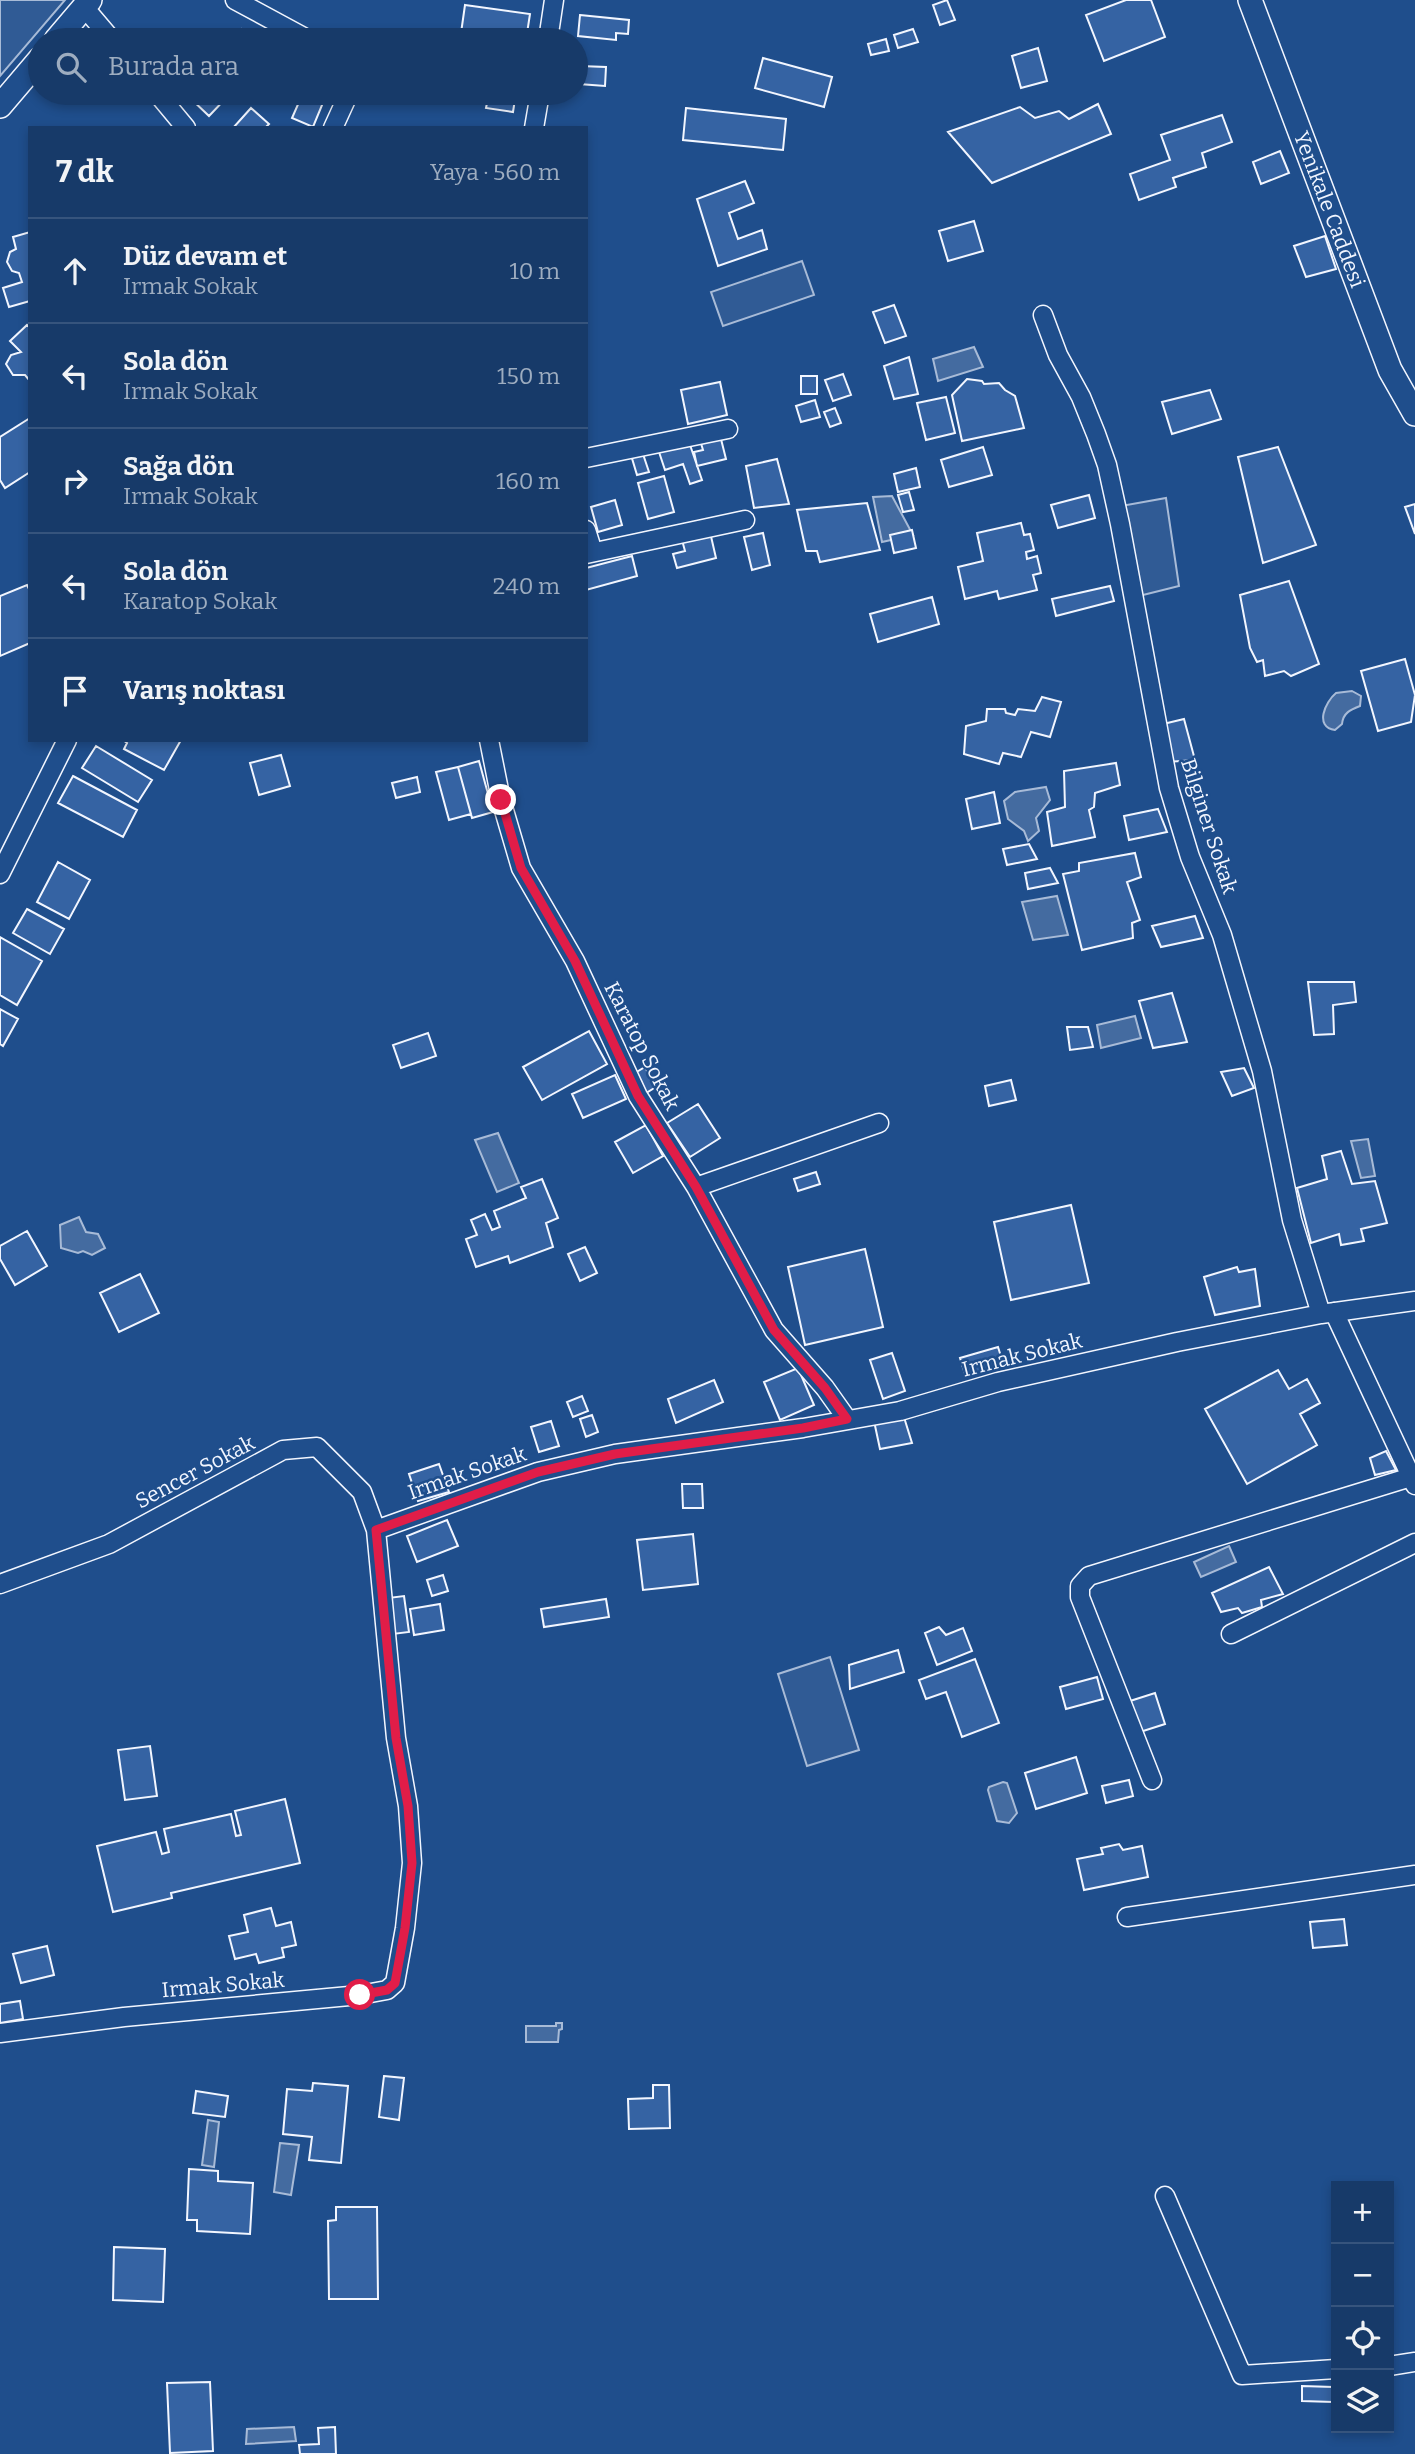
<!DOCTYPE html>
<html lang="tr">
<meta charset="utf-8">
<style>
:root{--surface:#173a69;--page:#20416f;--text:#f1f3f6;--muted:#9eadc0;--line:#36547d}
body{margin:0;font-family:Bitter,serif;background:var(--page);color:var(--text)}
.controls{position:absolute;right:21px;bottom:21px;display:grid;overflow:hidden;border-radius:0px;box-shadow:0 4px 10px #0003}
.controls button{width:63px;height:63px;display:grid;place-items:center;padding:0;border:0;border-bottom:2px solid var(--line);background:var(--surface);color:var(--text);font:35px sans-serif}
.stop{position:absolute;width:21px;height:21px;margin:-16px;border:5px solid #e11d48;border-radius:50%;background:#fff}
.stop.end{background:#e11d48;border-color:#fff;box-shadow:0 2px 7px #0008}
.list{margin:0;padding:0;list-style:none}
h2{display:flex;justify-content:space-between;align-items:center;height:91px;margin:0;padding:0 28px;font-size:30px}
h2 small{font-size:23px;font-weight:400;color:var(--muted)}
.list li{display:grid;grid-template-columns:46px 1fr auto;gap:21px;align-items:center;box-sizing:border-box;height:105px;padding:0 28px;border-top:2px solid var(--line)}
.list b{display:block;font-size:26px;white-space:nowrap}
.list p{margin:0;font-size:23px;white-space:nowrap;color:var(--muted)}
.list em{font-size:23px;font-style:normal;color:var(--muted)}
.icon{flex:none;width:38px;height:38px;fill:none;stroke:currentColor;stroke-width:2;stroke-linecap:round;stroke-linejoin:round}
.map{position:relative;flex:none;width:1415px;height:2454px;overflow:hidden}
.search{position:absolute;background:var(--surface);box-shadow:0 4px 10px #0003;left:28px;top:28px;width:560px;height:77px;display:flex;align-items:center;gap:18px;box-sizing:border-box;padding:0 24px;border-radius:38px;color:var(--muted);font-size:26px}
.panel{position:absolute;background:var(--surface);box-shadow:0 4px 10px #0003;left:28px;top:126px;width:560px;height:616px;border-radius:0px}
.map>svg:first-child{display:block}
.green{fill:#305b95;stroke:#a8bbd7;stroke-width:2}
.water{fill:#446ba0;stroke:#a8bbd7;stroke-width:2}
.building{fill:#3563a3;stroke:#f2f6ff;stroke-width:2}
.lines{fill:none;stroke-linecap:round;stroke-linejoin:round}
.minor-casing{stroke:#f2f6ff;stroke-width:21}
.tertiary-casing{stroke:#f2f6ff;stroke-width:26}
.minor{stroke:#1f4e8c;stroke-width:18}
.tertiary{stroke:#1f4e8c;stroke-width:23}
.route{stroke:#e11d48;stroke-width:9}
.labels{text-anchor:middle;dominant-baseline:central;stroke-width:5;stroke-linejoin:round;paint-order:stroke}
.street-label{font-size:21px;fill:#f2f6ff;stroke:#1f4e8c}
</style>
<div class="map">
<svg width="1415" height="2454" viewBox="0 0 1415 2454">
<rect width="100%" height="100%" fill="#1f4e8c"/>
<path class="green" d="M0,0H65L0,76Z
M802,261L814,295L723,326L711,292Z
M1166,498L1179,586L1135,597L1121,506Z
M830,1657L859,1750L807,1766L778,1674Z"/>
<path class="water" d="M974,347L983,367L938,381L933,359Z
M892,496L913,535L882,542L873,497Z
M1352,691L1361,696L1360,706C1350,710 1343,713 1342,724L1335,730C1314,727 1325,702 1336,693Z
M1046,787L1050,800L1036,818L1039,831L1028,841L1024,831L1008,819L1004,801L1015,792Z
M1057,896L1068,935L1033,940L1022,902Z
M1135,1016L1141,1038L1101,1048L1097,1025Z
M498,1133L519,1183L497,1192L475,1140Z
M1368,1139L1375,1176L1361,1178L1351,1141Z
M79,1217L86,1232L98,1234L105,1248L92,1255L83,1251L78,1253L61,1248L60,1225Z
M1229,1546L1236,1562L1201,1577L1194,1562Z
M1003,1782L1007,1783L1017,1813L1009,1823L997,1821L988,1790L989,1787Z
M556,2023H562V2029L559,2030L558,2042H526V2026H556Z
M208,2120L219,2122L214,2167L202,2165Z
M280,2143L299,2145L291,2195L274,2192Z
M294,2427L296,2441L246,2444L247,2429Z"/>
<path class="building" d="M947,0L955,20L940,25L933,5Z
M1126,0H1151L1165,37L1104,61L1086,15Z
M465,5L530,14L526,40H460Z
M580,15L629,20L628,34L616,33V40L578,36Z
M242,29L267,40H237Z
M913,29L918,42L898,48L894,35Z
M886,39L889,51L871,55L868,44Z
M1038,48L1047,81L1021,88L1012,56Z
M763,58L832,77L824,107L755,88Z
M580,66L606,67L605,86L579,84Z
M191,93H227L229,95L209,116L188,96Z
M303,93H327L313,127L292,118Z
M489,93H516L513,112L486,108Z
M1098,104L1111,134L992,183L948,132L1020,107L1035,118L1059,111L1069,119Z
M251,108L269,124L265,128H233Z
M686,108L786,119L783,150L683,140Z
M1222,115L1232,142L1202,153L1206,167L1173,178L1176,187L1139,200L1130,174L1170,160L1161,135Z
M1280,151L1289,173L1261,184L1253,162Z
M745,181L754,203L729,213L738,239L762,230L767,249L718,266L697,199Z
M974,221L983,251L948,261L939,231Z
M30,232V301L9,307L3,288L22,282L19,273L12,271L7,262L10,252L16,249L13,237Z
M1325,236L1336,269L1306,277L1294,246Z
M894,305L906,336L885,343L873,312Z
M27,325L30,328V381L25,375H13L6,364L11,355L21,352L10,341Z
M909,357L918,394L894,399L884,366Z
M843,374L851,395L833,401L825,380Z
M801,376H817V394H801Z
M967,379L982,381L984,384L999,383L1005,390L1015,396L1024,428L962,441L952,395Z
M720,382L727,415L688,424L681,390Z
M1210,390L1221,419L1172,434L1162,402Z
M946,397L955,433L926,440L917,403Z
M815,400L820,417L801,422L796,406Z
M835,408L841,423L830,427L824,412Z
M30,418V472L5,488L0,480V437Z
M720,435L726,459L697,466L694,452L703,450L700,440Z
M688,439L702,480L690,484L683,464L665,470L658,449Z
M983,447L992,475L949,487L941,460Z
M1278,447L1316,545L1263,563L1238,457Z
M642,451L649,472L637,475L631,455Z
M777,459L789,504L754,508L746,466Z
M916,468L920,487L898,492L894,474Z
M664,476L674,512L648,519L638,483Z
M909,492L914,510L903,512L898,495Z
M1089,495L1095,518L1058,528L1051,505Z
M615,500L622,525L598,532L591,507Z
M867,503L880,550L820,562L817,551H806L797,510Z
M1415,504V534L1405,507Z
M1021,523L1024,535L1030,534L1034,550L1026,552L1027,559L1037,556L1041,573L1033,575L1037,590L999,599L997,591L965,599L958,567L983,561L977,533Z
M912,530L916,548L894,553L890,535Z
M710,532L716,558L677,568L673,554L685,551L682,540Z
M763,533L770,565L752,570L744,537Z
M632,556L637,576L586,590V568Z
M1289,581L1319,664L1291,676L1284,671L1265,676L1263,660L1257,662L1250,648L1240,595Z
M27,585L30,591V643L0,656V596Z
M1110,586L1114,601L1056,616L1052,599Z
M932,597L939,624L878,642L870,614Z
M1405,659L1415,695L1411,722L1378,731L1361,671Z
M1042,697L1061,702L1050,737L1031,732L1021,757L1003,753L999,764L964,754L966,726L986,721L987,709H1005L1006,713L1015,715L1018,709L1035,711Z
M1184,719L1195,760L1167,762L1159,725Z
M123,740H181L164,770L124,749L127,743Z
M96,746L152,780L138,802L82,768Z
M281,755L290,786L259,795L250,763Z
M479,761L493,812L472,818L458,767Z
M1116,763L1120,785L1095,793L1094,807L1089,810L1095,837L1052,846L1047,812L1065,807L1064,771Z
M458,767L471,814L449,820L436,772Z
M73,776L137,810L123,837L58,803Z
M417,777L420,792L396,798L392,783Z
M994,792L1000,823L972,829L966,799Z
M1158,809L1167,832L1129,840L1124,816Z
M1029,844L1037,859L1007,865L1003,849Z
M1135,853L1141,877L1127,882L1140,920L1132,923L1133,938L1082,950L1063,874L1079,871V863Z
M58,862L90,880L69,919L37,902Z
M1050,868L1058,883L1028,889L1025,873Z
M27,909L64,929L50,954L13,933Z
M1195,916L1203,938L1161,947L1152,926Z
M0,937L42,961L17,1005L0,995Z
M1308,982H1354L1356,1002L1333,1005L1334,1034L1314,1035Z
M1172,993L1187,1042L1153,1048L1139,1001Z
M0,1009L18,1019L3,1046L0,1044Z
M1067,1027H1088L1093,1047L1070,1050Z
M589,1031L607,1064L542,1100L523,1067Z
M428,1033L436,1056L401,1068L393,1045Z
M645,1067L656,1087L646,1093L635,1073Z
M1244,1068L1254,1088L1232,1096L1221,1072Z
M615,1075L626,1099L583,1118L572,1094Z
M1011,1080L1016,1100L989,1106L985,1086Z
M698,1104L720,1138L690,1157L667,1123Z
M646,1125L663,1156L633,1173L615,1142Z
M1341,1151L1352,1184L1375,1181L1387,1223L1361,1229L1364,1241L1341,1245L1339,1234L1311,1243L1297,1188L1327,1179L1322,1156Z
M816,1172L820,1184L798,1191L794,1179Z
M542,1179L558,1218L546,1223L553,1247L510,1263L508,1256L476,1267L466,1239L477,1235L471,1220L485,1214L492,1230L500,1227L494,1211L526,1198L521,1187Z
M1071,1205L1089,1283L1011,1300L994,1222Z
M27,1231L47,1266L15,1285L0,1259V1246Z
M585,1247L597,1273L580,1281L568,1254Z
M865,1249L883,1327L805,1345L788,1267Z
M1237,1267L1239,1272L1255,1269L1260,1306L1215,1315L1204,1277Z
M140,1274L159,1313L119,1332L100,1293Z
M998,1347L1004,1366L966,1377L960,1358Z
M892,1353L905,1391L883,1399L870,1360Z
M798,1368L814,1405L780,1420L764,1382Z
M1278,1370L1289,1389L1307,1379L1320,1403L1300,1414L1317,1445L1247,1484L1205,1409Z
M714,1380L723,1402L676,1423L668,1399Z
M582,1396L588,1411L573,1417L567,1402Z
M903,1414L912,1443L880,1449L874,1421Z
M592,1415L598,1432L586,1437L580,1419Z
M551,1421L559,1446L539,1452L531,1427Z
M1386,1451L1396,1470L1375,1475L1370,1458Z
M439,1464L449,1492L418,1501L409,1474Z
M682,1484H702L703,1508H683Z
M447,1520L458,1546L417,1562L407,1536Z
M693,1534L698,1584L643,1590L637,1540Z
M1269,1567L1283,1594L1261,1600L1262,1607L1242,1613L1238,1608L1221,1612L1212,1593Z
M443,1575L448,1591L432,1596L427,1580Z
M404,1596L409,1632L393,1634L388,1598Z
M606,1599L609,1617L544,1627L541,1609Z
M440,1604L444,1630L414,1635L410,1609Z
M939,1627L946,1635L963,1628L972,1651L937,1665L925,1633Z
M898,1650L904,1672L850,1689L849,1665Z
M975,1659L999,1723L962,1737L946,1692L926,1699L919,1680Z
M1097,1677L1103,1699L1066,1709L1060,1687Z
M1155,1693L1165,1724L1137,1733L1127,1702Z
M150,1746L157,1796L125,1800L118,1750Z
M1076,1757L1087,1793L1036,1809L1025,1773Z
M1129,1780L1133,1796L1106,1803L1102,1786Z
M285,1799L300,1863L171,1893L172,1898L113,1912L97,1846L156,1832L162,1854L169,1852L164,1829L231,1814L236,1836L241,1835L235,1811Z
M1119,1844L1123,1850L1142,1846L1148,1877L1084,1890L1077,1859L1103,1854L1101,1848Z
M271,1908L276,1926L291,1922L296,1945L282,1948L284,1957L259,1963L256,1954L235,1959L229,1936L248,1932L244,1915Z
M1344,1919L1347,1945L1313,1948L1310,1922Z
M47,1946L54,1975L21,1983L13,1954Z
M20,2001L23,2019L0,2023V2004Z
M384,2076L404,2078L399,2120L379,2117Z
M313,2083L348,2086L341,2163L309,2160L312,2137L283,2134L287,2089L312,2091Z
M653,2085H669L670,2128L629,2129L628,2099L653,2098Z
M196,2091L228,2096L225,2117L193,2113Z
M189,2169L218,2171V2181L253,2183L250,2234L197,2231V2220H187Z
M336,2207H377L378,2299H329L328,2221L336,2220Z
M114,2247L165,2249L163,2302L113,2300Z
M210,2382L213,2451L170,2453L167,2383Z
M1302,2386L1333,2387V2402L1302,2401Z
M335,2427L336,2454H300L299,2445L319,2444L318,2428Z"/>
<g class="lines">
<g class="minor-casing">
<path id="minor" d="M235,0L309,40
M84,7L112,40
M548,40L554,0
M157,93L186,128
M333,128L349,93
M534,128L540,93
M1043,315L1058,355L1081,397L1096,434L1107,465L1120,524L1169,788L1190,857L1222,935L1262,1071L1292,1220L1321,1314
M586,458L728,429
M586,530L593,552
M586,554L745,520
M489,740L501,800L521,868L575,961L638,1096L696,1187L774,1330L825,1388L847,1419
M0,874L67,740
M696,1187L879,1123
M1334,1312L1415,1485
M0,1584L109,1544L283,1450L317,1447L362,1492L376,1530
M1231,1634L1415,1543
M1152,1780L1080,1597V1586L1089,1576L1411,1477
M1127,1917L1415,1875
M0,2033L124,2017L360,1995L387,1990L395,1983L405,1928L412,1863L408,1806L396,1738L376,1530L538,1472L615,1454L803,1428L900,1411L998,1382L1177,1342L1321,1314L1415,1301
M1165,2196L1242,2375L1336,2369
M1389,2366L1415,2362"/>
</g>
<g class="tertiary-casing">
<g id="tertiary">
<path id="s1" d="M1250,0L1390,370L1415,414"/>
<path d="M56,40L90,0"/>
<path d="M0,106L40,59"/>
</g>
</g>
<use href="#minor" class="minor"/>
<use href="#tertiary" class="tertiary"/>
</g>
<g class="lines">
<path class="route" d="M360,1995L387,1990L395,1983L405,1928L412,1863L408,1806L396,1738L376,1530L538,1472L615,1454L803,1428L847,1419L825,1388L774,1330L696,1187L638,1096L575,961L521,868L501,800"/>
</g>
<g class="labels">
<g class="street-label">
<text stroke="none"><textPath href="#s1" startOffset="224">Yenikale Caddesi</textPath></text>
<text transform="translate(1209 826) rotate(72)">Bilginer Sokak</text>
<text transform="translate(642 1046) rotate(63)">Karatop Sokak</text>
<text transform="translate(1022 1355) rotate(-14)">Irmak Sokak</text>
<text transform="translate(195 1472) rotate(-28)">Sencer Sokak</text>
<text transform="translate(467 1473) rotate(-19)">Irmak Sokak</text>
<text transform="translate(223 1985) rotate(-5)">Irmak Sokak</text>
</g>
</g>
</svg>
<div class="controls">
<button>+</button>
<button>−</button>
<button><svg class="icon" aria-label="locate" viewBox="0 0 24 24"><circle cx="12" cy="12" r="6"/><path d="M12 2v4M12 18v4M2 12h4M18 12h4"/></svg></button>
<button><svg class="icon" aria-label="layers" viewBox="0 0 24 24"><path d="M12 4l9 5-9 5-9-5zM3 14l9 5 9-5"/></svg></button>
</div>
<div class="stop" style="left:360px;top:1995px"></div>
<div class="stop end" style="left:501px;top:800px"></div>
<div class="search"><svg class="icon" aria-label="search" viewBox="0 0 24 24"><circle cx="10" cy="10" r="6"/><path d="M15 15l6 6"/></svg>Burada ara</div>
<section class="panel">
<h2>7 dk<small>Yaya · 560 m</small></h2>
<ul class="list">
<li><svg class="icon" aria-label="ahead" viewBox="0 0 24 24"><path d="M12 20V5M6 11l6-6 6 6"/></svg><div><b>Düz devam et</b><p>Irmak Sokak</p></div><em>10 m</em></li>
<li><svg class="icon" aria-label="left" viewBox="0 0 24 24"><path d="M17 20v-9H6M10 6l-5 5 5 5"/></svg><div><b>Sola dön</b><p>Irmak Sokak</p></div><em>150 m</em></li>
<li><svg class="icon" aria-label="right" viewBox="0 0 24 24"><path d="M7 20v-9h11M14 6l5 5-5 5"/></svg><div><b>Sağa dön</b><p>Irmak Sokak</p></div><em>160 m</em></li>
<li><svg class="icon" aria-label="left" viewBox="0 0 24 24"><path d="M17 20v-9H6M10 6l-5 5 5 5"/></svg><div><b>Sola dön</b><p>Karatop Sokak</p></div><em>240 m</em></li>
<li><svg class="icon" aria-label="arrive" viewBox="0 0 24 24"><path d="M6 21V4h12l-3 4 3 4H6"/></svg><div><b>Varış noktası</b></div></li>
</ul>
</section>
</div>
